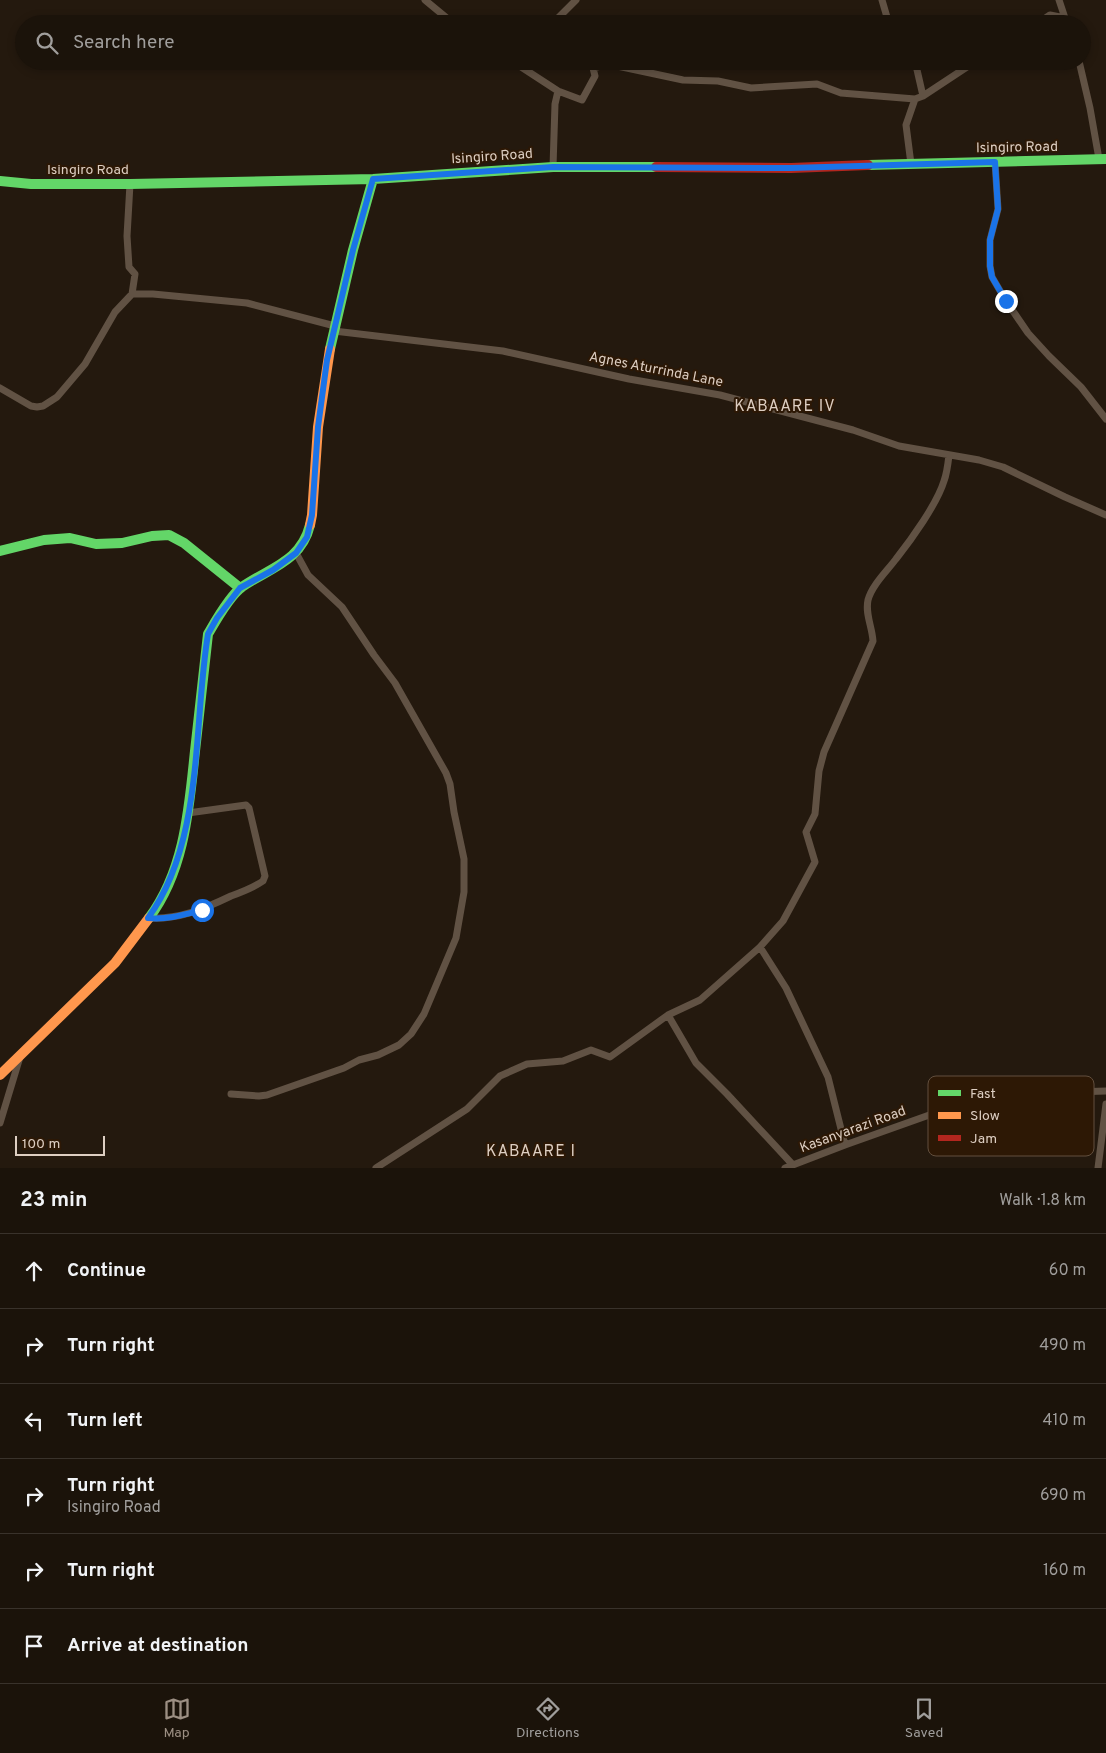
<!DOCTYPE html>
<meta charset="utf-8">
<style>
:root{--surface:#1b130a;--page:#241c13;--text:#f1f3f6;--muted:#a09e9c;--line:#39322b;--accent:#9c8f83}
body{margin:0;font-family:Overpass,sans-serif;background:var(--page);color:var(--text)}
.scale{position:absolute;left:15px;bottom:12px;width:90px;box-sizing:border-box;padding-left:5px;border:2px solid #ddcec2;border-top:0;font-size:14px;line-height:18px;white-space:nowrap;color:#ddcec2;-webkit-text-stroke:4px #2d1805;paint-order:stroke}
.stop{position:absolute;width:15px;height:15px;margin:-11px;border:4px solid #1a73e8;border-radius:50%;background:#fff}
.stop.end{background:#1a73e8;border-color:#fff;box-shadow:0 1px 5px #0008}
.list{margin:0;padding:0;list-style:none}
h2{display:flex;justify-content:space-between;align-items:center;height:65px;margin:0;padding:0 20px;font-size:21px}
h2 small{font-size:16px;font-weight:400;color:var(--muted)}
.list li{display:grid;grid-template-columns:32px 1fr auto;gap:15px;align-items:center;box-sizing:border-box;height:75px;padding:0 20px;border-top:1px solid var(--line)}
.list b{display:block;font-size:19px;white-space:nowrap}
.list p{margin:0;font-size:16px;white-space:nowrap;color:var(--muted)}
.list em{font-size:16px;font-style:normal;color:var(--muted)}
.icon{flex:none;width:28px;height:28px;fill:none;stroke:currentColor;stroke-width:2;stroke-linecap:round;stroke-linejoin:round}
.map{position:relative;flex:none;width:1106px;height:1168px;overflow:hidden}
.search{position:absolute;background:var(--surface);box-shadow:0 2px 8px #0003;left:15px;right:15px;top:15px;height:55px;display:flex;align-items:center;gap:12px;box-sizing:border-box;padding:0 18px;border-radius:28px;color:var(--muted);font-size:19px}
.sheet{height:515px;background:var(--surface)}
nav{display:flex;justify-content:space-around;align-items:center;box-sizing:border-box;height:70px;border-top:1px solid var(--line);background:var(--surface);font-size:14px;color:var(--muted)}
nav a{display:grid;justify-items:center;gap:2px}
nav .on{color:var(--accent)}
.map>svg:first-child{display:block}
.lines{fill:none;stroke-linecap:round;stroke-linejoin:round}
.street{stroke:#615244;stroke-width:7}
.fast{stroke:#63d668;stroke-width:10}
.slow{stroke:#ff974d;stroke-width:10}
.jam{stroke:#b3261e;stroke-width:10}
.route{stroke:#1a73e8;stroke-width:6}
.labels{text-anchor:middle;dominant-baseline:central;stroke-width:4;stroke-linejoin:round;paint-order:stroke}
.street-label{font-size:14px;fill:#ddcec2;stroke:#2d1805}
.quarter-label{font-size:16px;letter-spacing:1px;fill:#ddcec2;stroke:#2d1805}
.key{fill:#2d1805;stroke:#624f3e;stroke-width:1}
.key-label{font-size:14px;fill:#ddcec2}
</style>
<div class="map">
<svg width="1106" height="1168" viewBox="0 0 1106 1168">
<rect width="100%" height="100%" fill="#24190e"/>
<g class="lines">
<path class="street" d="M425,0L454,24
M882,0L889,24
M1059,0L1067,24
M555,24L559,17L576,0
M1037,24L1050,15L1065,18
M512,61L558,91L555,104L553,167
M915,61L923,96
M1079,61L1090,108L1099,159
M593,68L608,64L683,80L718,81L751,88L817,84L841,93L915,99
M558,91L582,100L595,76L593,68L586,61
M995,162L998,209L990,240V266L992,277L1006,301L1028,333L1049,356L1081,387L1106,419
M911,164L906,125L915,99L923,96L976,61
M130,184L127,236L129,267L135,274L132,294
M334,331L503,351L629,379L720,395L853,430L899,446L979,460L1003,467L1065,497L1106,515
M0,388L31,406L37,407L43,406L57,397L85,364L115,312L132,294H153L247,303L335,326
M148,918C178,920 204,909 231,896C242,892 253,888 263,881L265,876L249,808L246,805L188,813
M760,947L786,988L828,1077L845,1145
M668,1015L696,1063L727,1094L793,1165
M231,1094L259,1096L267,1095L344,1068L359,1060L378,1055L399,1045L411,1034L424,1014L456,938L464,892V859L454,812L450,784L446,773L395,683L374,655L342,607L308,575L296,553
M0,1123L20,1057
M376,1168L467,1109L500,1076L527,1064L563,1061L591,1050L610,1057L668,1015L700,1000L760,947L783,921L815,862L806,832L815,814L819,771L824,752L873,641C872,626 865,614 868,600C872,585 887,571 896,559C911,540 937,504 944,481C947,473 948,464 949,455
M785,1168L845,1145L963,1103L985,1098L1000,1095L1027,1093H1044L1106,1091
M1098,1168L1106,1104"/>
<path class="fast" d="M868,165L1106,159
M0,181L31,184H130L373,179L553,167H656
M330,349L353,250L373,179
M0,551L44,540L70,538L96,544L122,543L152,536L169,535L184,543L240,588
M149,918C185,870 189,808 195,751C199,712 204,673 208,634C215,622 230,595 242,587C269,568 301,562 310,525"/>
<path class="slow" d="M310,525L312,515L318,427L330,349
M0,1075L115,963L149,918"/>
<path class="jam" d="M656,167L791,168L868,165"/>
</g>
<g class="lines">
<path class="route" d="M202,910C183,915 167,920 148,918C204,842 193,725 208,634L217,618L240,588L273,570L296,553L307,537L312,515L318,427L327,360L353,250L373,179L553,167L791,168L995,162L998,209L990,240V266L992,277L1006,301"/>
</g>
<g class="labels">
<g class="street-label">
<text transform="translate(1017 148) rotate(-1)">Isingiro Road</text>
<text transform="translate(492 157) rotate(-4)">Isingiro Road</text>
<text x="88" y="170">Isingiro Road</text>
<text transform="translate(656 370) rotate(11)">Agnes Aturrinda Lane</text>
<text transform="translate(853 1130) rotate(-20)">Kasanyarazi Road</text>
</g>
<g class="quarter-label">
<text x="785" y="407">KABAARE IV</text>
<text x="531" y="1152">KABAARE I</text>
</g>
</g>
<rect x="928" y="1076" width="166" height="80" rx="8" class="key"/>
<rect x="938" y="1090" width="23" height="6" fill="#63d668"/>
<rect x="938" y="1112" width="23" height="7" fill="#ff974d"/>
<rect x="938" y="1135" width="23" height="6" fill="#b3261e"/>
<g class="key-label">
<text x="970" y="1098">Fast</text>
<text x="970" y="1120">Slow</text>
<text x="970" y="1143">Jam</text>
</g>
</svg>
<div class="scale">100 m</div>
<div class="stop" style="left:202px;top:910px"></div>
<div class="stop end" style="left:1006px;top:301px"></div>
<div class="search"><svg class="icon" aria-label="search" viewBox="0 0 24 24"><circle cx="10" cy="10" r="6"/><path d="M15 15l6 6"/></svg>Search here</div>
</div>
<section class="sheet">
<h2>23 min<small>Walk · 1.8 km</small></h2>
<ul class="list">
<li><svg class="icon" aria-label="ahead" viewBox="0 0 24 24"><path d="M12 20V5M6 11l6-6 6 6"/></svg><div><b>Continue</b></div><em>60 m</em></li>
<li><svg class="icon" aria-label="right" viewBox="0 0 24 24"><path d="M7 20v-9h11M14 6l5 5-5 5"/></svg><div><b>Turn right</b></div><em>490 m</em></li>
<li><svg class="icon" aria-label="left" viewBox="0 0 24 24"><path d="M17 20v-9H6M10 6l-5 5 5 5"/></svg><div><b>Turn left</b></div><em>410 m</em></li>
<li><svg class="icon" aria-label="right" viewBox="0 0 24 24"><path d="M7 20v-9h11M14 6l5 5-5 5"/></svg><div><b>Turn right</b><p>Isingiro Road</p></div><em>690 m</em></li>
<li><svg class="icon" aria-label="right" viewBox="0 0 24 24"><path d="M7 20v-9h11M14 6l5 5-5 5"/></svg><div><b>Turn right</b></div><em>160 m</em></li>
<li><svg class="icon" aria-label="arrive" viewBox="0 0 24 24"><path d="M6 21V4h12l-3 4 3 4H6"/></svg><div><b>Arrive at destination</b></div></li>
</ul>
</section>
<nav>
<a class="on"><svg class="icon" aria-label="map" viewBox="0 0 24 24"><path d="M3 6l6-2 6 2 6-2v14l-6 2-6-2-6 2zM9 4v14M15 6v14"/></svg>Map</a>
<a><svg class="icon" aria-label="directions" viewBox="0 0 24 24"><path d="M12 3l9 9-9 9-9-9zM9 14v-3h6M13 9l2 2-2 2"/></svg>Directions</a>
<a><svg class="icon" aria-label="saved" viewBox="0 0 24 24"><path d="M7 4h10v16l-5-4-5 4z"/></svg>Saved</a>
</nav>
